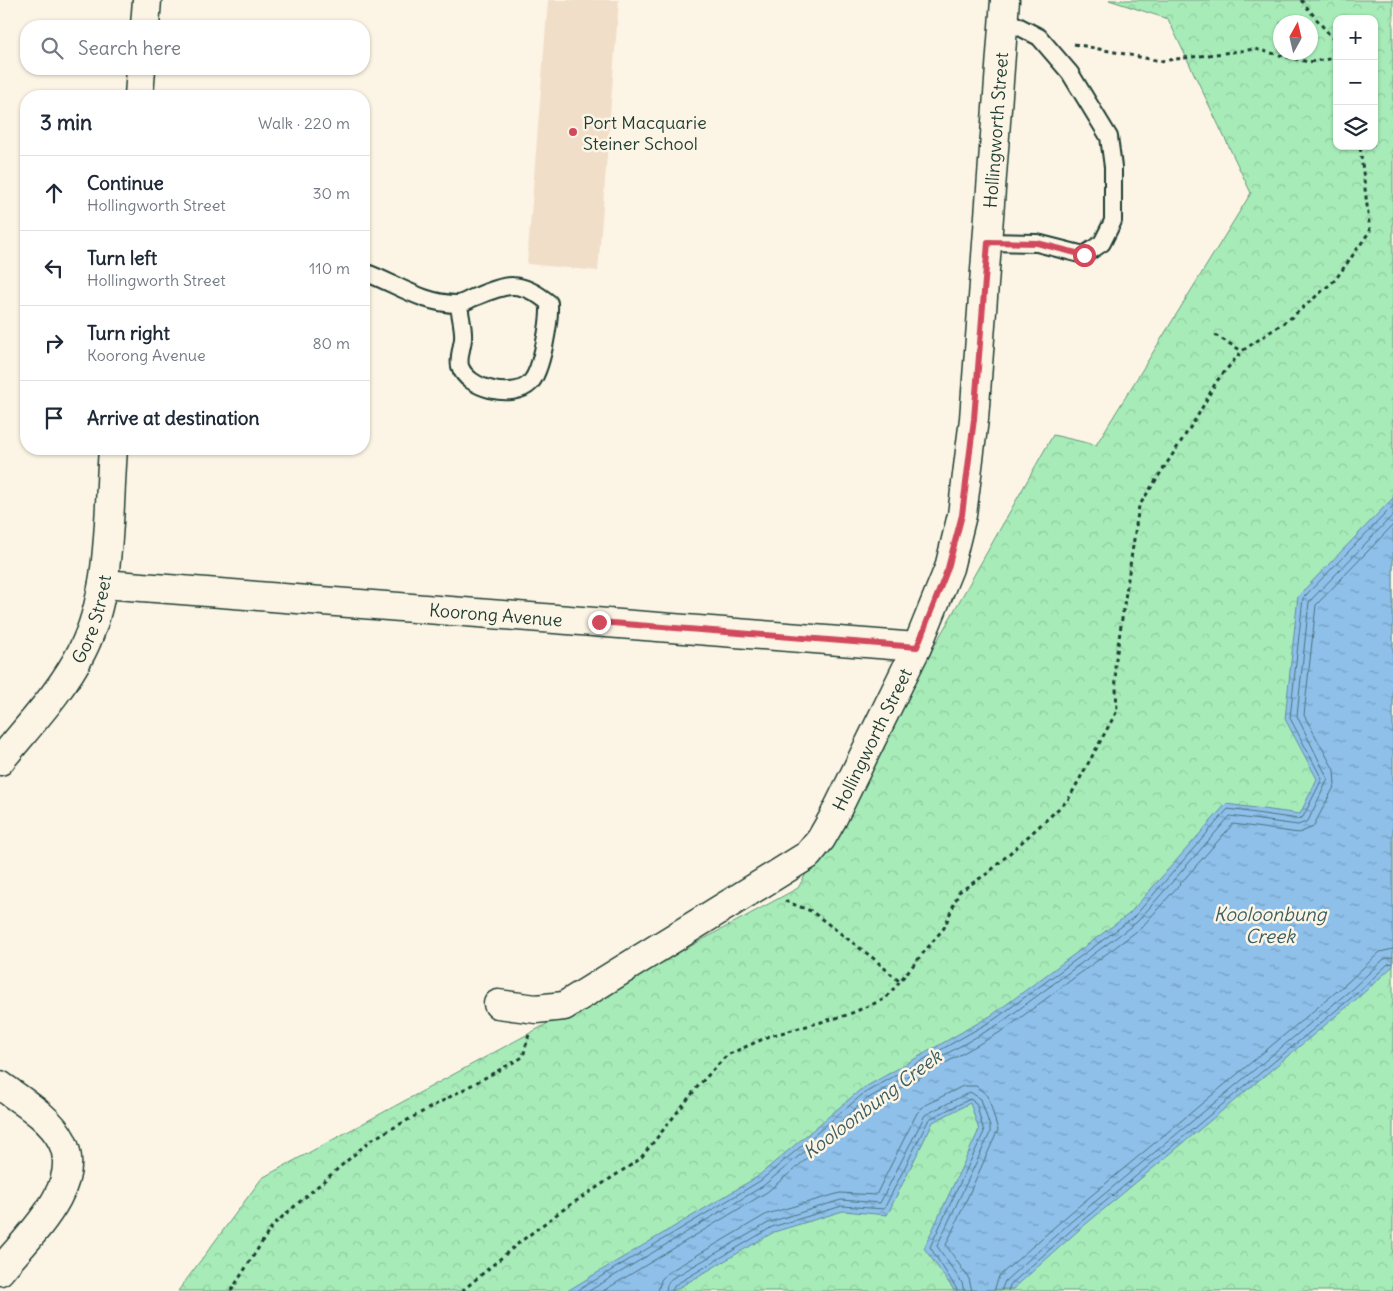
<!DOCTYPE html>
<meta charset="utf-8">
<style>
:root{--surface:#fff;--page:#f6f6f7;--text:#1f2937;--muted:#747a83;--line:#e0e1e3}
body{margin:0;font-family:Delius,sans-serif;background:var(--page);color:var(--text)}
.controls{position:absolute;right:15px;top:15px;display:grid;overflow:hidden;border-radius:10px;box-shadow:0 1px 4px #0004}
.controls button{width:45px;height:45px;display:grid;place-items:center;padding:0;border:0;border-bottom:1px solid var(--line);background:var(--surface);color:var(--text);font:25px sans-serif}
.compass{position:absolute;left:1273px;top:15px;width:45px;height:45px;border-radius:50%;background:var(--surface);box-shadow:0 1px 4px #0004;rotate:8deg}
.stop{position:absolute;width:15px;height:15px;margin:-11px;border:4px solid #d1495b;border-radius:50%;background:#fff}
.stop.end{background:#d1495b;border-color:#fff;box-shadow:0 1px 5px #0008}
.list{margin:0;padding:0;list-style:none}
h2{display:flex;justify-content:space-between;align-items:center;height:65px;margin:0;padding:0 20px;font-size:21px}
h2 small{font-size:16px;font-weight:400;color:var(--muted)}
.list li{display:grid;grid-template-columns:32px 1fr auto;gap:15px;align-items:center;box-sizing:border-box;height:75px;padding:0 20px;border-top:1px solid var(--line)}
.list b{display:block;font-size:19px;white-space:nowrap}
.list p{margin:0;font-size:16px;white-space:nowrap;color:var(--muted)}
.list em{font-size:16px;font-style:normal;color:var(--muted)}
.icon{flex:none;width:28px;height:28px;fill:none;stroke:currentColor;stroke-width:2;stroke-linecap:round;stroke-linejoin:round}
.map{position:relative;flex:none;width:1393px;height:1291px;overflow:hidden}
.search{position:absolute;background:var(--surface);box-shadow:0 1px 4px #0004;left:20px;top:20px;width:350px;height:55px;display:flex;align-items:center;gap:12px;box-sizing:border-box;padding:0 18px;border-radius:20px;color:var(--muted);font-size:19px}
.panel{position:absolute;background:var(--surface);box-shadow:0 1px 4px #0004;left:20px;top:90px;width:350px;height:365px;border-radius:20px}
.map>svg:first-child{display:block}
.built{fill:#f0dec8}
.forest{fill:url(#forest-crowns);stroke:#639476;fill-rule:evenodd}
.water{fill:url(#water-ripples);stroke:#628ca1}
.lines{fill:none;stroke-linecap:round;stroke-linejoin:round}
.shore{stroke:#4b717d;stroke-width:1}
.lane-casing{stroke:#1f3d34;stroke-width:20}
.street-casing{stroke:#1f3d34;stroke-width:31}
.path{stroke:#1f3d34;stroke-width:3;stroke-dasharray:4 4;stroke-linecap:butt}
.lane{stroke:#fcf5e5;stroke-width:16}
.street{stroke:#fcf5e5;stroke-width:28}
.route{stroke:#d1495b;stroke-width:6}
.poi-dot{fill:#d1495b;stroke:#fcf5e5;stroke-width:2}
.labels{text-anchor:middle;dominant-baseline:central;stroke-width:5;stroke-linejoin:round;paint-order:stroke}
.poi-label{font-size:18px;fill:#1f3d34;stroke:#fcf5e5;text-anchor:start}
.street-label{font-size:18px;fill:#1f3d34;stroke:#fcf5e5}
.water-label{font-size:19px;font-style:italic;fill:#3b5e62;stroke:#fcf5e5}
</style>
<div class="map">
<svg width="1393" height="1291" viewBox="0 0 1393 1291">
<defs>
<pattern id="forest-crowns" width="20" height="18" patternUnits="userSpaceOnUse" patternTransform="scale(1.25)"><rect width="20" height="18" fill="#a7ecb8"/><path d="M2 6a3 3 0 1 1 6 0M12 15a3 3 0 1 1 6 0" fill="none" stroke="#8fcb9f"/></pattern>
<pattern id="water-ripples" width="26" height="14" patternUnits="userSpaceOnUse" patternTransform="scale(1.25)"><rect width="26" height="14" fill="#8ec0ea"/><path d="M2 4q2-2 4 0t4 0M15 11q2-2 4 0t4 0" fill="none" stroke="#739dbe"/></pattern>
</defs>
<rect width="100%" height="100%" fill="#fcf5e5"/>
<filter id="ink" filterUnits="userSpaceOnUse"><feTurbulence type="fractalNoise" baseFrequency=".02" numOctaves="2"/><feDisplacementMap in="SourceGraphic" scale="10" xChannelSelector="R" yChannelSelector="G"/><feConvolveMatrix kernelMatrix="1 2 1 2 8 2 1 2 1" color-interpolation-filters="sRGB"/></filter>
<g filter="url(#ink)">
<path class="built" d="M548,0H619L598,271L527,264Z"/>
<path class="forest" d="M1109,0H1393V1291H178L262,1178L798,888L1053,435L1096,445L1251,193L1168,19ZM1337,19H1374V146H1337ZM1280,22H1310V52H1280Z"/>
<path class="water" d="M1393,498V966L1360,996L1080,1229L1013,1289L954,1290L924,1248L979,1130L970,1103L933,1122L887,1215L843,1211L774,1232L673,1291H567L757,1177L860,1090L992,1015L1129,914L1226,804L1300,814L1317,779L1285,719L1298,596Z"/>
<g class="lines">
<path class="shore" d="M577,1291L760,1181L863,1094L995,1019L1133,918L1228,809L1298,819L1303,817L1322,779L1290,718L1303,598L1393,506
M589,1291L763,1186L867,1099L999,1024L1137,922L1230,816L1298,825L1308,821L1328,779L1297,716L1309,602L1393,515
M603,1291L767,1192L871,1105L1004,1030L1141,928L1233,824L1299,833L1313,827L1335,785L1334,770L1304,715L1316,605L1393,525
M658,1291L661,1280L667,1273L767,1214L840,1193L876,1195L917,1113L925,1105L963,1086H976L988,1096L998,1130L946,1245L969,1279L972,1291
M666,1291L667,1285L671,1279L770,1222L841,1200L880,1203L925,1115L970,1092L981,1099L990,1127V1133L937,1246L962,1283L964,1291
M672,1291L675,1285L772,1227L842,1206L884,1209L929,1119L970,1099L976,1103L984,1132L930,1247L958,1291
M994,1291L999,1276L1068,1215L1348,982L1380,952L1393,949
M1001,1291L1005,1281L1073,1220L1353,988L1384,959L1393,957
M1008,1291L1010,1285L1077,1225L1357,993L1388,964L1393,963"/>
<g class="lane-casing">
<path id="lane" d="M988,242L1037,243L1084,255L1102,243L1113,221V167L1109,137L1070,73L1039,37L1004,19
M364,272C395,283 423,304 457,304C463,304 469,299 475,297C507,284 520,279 549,303C550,320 542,371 530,383C513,400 467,389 460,366C458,357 462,348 463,339C464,328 460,316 459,305"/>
</g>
<g class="street-casing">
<g id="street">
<path d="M145,26L147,0"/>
<path d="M139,96L141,69"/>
<path id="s1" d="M103,584L917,647"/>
<path id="s2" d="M0,761C28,726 62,691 82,651C112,592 108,514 113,449"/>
<path id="s3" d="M498,1004L536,1009L564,1006L808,855L821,839L833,818L917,647L949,568L962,515L974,419L1005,0"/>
<path d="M0,1085C20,1100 50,1117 62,1141C85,1187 26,1238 0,1271"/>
</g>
</g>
<path class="path" d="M1301,0L1337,44
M1074,44L1160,61L1255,49L1308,62L1337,58
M1215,335L1242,351
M785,901L811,911L873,958L899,981
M231,1291L273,1225L371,1140L523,1057L529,1034
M462,1291L520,1242L561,1211L640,1159L699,1085L727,1055L770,1036L847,1015L885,999L944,928L959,892L988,873L1068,800L1117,711L1115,665L1139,506L1197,417L1216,382L1242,351L1292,317L1335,280L1370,231L1360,146"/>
<use href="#lane" class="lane"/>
<use href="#street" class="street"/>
</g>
</g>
<g class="lines" filter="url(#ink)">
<path class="route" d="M599,622L917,647L948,568L962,515L974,419L988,242L1037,243L1084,255"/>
</g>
<circle class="poi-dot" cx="573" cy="132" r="5"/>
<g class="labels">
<g class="poi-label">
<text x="583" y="122">Port Macquarie<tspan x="583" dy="21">Steiner School</tspan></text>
</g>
<g class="street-label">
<text stroke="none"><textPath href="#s3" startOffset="1115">Hollingworth Street</textPath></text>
<text stroke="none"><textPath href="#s1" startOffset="394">Koorong Avenue</textPath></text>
<text stroke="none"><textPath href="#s2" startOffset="171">Gore Street</textPath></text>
<text stroke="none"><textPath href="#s3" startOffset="486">Hollingworth Street</textPath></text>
</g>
<g class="water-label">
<text x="1270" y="914">Kooloonbung<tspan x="1270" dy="22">Creek</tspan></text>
<text transform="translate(872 1104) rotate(-37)">Kooloonbung Creek</text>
</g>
</g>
</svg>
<div class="controls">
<button>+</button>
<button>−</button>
<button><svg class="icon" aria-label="layers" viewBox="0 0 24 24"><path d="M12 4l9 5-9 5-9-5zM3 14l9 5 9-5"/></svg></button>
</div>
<svg class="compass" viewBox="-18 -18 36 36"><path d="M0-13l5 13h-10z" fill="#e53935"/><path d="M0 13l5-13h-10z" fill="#747a83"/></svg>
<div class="stop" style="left:1084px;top:255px"></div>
<div class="stop end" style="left:599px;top:622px"></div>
<div class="search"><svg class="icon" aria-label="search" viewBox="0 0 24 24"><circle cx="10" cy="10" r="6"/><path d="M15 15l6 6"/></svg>Search here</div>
<section class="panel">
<h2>3 min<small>Walk · 220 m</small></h2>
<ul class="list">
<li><svg class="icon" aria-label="ahead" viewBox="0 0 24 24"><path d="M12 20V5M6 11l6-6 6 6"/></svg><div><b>Continue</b><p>Hollingworth Street</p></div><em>30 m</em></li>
<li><svg class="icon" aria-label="left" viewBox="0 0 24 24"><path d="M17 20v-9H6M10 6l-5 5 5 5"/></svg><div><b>Turn left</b><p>Hollingworth Street</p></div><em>110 m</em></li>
<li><svg class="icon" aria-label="right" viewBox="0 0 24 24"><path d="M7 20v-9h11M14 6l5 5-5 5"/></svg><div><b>Turn right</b><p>Koorong Avenue</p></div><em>80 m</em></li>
<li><svg class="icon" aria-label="arrive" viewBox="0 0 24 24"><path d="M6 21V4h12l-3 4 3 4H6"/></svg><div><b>Arrive at destination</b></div></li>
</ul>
</section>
</div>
